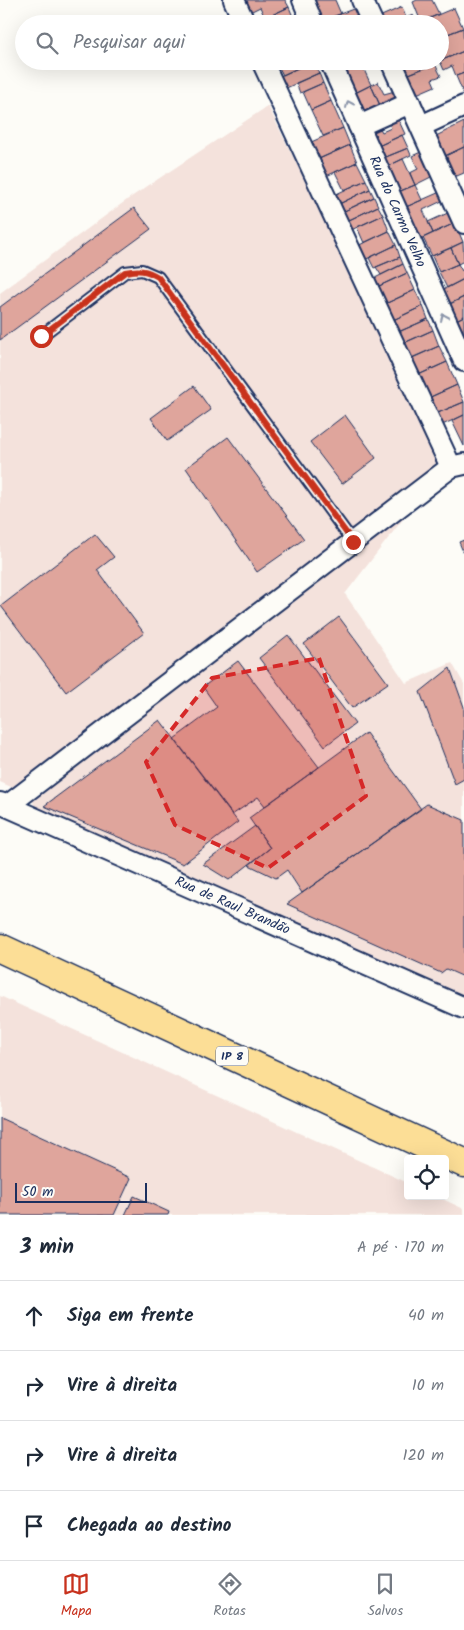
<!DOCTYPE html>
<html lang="pt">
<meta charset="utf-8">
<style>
:root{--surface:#fff;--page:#f2f2f3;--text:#1f2937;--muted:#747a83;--line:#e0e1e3;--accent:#c8321e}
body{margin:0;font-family:Kalam,sans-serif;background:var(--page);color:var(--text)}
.controls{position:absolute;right:15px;bottom:15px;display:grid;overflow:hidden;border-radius:5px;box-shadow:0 5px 20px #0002}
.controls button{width:45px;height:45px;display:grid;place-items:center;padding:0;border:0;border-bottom:1px solid var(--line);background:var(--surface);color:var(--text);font:25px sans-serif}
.scale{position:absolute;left:15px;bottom:12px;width:132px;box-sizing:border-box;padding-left:5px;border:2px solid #1b2f5e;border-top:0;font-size:14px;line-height:18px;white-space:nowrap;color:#1b2f5e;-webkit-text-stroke:4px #fdfcf7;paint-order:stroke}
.stop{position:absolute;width:15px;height:15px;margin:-11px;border:4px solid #c8321e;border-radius:50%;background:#fff}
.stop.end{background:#c8321e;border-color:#fff;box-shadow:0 1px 5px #0008}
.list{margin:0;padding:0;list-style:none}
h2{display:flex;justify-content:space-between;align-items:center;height:65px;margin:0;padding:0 20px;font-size:21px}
h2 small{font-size:16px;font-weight:400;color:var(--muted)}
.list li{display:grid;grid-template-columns:32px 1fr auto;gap:15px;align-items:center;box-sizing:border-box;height:70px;padding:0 20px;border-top:1px solid var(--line)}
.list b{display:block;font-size:19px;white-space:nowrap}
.list em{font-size:16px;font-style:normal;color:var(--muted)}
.icon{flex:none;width:28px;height:28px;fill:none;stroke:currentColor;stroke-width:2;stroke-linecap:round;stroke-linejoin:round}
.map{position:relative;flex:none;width:464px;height:1215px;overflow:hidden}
.search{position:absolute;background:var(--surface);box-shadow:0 5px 20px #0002;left:15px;right:15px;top:15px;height:55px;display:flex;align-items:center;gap:12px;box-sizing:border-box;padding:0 18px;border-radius:28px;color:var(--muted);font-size:19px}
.sheet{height:345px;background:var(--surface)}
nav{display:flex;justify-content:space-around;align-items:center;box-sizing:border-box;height:70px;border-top:1px solid var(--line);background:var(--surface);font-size:14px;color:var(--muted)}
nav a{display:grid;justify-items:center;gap:2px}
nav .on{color:var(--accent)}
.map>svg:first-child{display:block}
.built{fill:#f4e2dc}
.building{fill:#dfa59c;stroke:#1b2f5e}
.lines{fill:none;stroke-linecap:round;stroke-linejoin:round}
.lane-casing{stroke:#1b2f5e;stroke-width:14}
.street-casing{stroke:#1b2f5e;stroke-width:24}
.primary-casing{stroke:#1b2f5e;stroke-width:31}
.lane{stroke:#fdfcf7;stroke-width:10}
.street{stroke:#fdfcf7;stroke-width:20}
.primary{stroke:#fcde96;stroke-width:28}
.oneway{stroke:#8c96aa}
.route{stroke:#c8321e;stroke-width:6}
.marked{fill:#d62828;fill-opacity:0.2;stroke:#d62828;stroke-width:4;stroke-dasharray:10 6;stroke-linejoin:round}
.labels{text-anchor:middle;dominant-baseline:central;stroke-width:5;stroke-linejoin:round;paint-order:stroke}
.shield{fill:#fdfcf7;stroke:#5f6c8c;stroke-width:1}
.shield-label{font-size:12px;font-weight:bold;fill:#1b2f5e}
.street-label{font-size:14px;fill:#1b2f5e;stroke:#fdfcf7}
</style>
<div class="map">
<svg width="464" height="1215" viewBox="0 0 464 1215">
<rect width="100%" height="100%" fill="#fdfcf7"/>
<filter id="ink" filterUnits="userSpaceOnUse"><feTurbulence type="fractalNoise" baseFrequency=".02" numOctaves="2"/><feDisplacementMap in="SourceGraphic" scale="10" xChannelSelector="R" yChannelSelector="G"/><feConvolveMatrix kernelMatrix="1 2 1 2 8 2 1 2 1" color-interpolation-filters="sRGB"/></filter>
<g filter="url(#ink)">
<path class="built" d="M268,106L445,465L345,594L406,683L452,663L464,684V1005L35,807L31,796L0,782V293L131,197Z
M0,996L408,1183V1196H436L464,1209V1215H0Z"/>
<path class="building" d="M245,0H285L289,7L265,18L260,7L246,14Z
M313,0H335L341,14L321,21Z
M417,0H432L439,14L421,22L413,2Z
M289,7L296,24H271L268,17Z
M402,7L406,18L413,15L416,24H379L377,18Z
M356,8L362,19L349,24H322L321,21Z
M454,8L463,28L440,37V24H422L421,22Z
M463,28L464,51L440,61V51L445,49L440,37Z
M464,51V73L456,76L452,66L444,70L440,61Z
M283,61H313L283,75L277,64Z
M313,61L319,73L282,90L276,78Z
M339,61H364L343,70Z
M397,61H423L426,67L404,76Z
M361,63L371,85L353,94L343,70Z
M435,64L441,76L432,79L435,86L412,96L404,76Z
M319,73L323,83L300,93L296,83Z
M464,73V95L456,76Z
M378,82L384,94L395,91L399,101L382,110L371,85Z
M323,83L331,101L311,110L303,92Z
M371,85L382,110L363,117L353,94Z
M331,101L343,128L323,136L311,110Z
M398,119L405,134L376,147L368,130L378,125L382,132L391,128L389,123Z
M464,122V147L445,156L436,136Z
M343,128L350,145L317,160L309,143Z
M402,135L408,148L381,159L376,147Z
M350,145L357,162L322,178L314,161Z
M464,147V173L452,178L443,157Z
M408,148L411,155L386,167L381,159Z
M423,151L433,176L415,185L410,173L418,169L412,156Z
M403,159L415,185L398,192L386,167Z
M357,162L366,180L344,190L335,172Z
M366,180L370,189L335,206L330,197Z
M415,185L422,200L406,207L398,192Z
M370,189L374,197L338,214L335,206Z
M440,192L444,200L423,210L433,233L420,239L406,207Z
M374,197L378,206L343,223L338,214Z
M378,206L383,215L347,232L343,223Z
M134,208L151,229L0,340V307Z
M450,212L455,223L433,233L428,222Z
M383,215L389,231L364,243L357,227Z
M455,223L463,242L432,256L423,238Z
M389,231L396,245L360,262L353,248Z
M463,242L464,261L458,264L451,248Z
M396,245L400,257L374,268L369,258Z
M451,248L458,264L439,272L432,256Z
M400,257L403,264L381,275L376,267Z
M403,264L407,273L377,287L373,279Z
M458,264L462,271L464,269V279L447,288L439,272Z
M407,273L415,290L385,304L377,287Z
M464,279V297L449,304L442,290Z
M415,290L423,306L391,321L385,304Z
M464,297V316L456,320L448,305Z
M423,306L428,319L396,333L391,321Z
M464,316V337L456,320Z
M428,319L433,330L399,345L394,334Z
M433,330L439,346L409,359L402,344Z
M439,346L447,362L416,376L408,360Z
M447,362L457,385L426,399L416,376Z
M457,385L464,402L433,415L426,399Z
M194,386L211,410L167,441L151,418Z
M464,402V415L438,427L433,415Z
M345,415L376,458L342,484L310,442Z
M464,415V446L452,421Z
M228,437L304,539L257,572L186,468Z
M95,534L114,557L97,570L144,633L66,692L1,606Z
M464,540V554L459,542Z
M339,617L388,683L352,708L304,644Z
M288,635L355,724L325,746L259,658Z
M238,661L319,767L265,806L258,797L232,815L174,739L217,707L203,687Z
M450,668L464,707V779L455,784L420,692Z
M160,720L238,822L183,864L44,806Z
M366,733L421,809L302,893L287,870L276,878L249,865L270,848L249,818Z
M427,804L464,820V977L446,969L441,973L287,904Z
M255,826L270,848L229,880L203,864Z
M0,1118L131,1178L114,1215H0Z
M134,1196L169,1212L168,1215H125Z"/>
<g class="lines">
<g class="lane-casing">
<path id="lane" d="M41,336L125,272L142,270L158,277L353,542"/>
</g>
<g class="street-casing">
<g id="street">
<path d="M234,0L245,24"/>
<path d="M303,0L313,24"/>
<path d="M362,0L373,24"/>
<path d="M262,61L451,467"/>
<path id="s1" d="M330,61L464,361"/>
<path d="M391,61L464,223"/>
<path d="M359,126L410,103"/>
<path d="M421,126L464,106"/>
<path id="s2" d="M0,803L464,1008"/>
<path d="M7,806L451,467L464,464"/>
</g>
</g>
<g class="primary-casing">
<path id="primary" d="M0,948L464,1163"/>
</g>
<use href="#lane" class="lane"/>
<use href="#street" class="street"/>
<use href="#primary" class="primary"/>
</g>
<defs><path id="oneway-chevron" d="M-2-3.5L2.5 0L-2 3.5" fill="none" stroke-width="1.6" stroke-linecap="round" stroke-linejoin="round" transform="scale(1.25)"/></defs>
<g class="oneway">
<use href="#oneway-chevron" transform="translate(349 104) rotate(-114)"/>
<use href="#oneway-chevron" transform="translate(444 317) rotate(-114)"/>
</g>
</g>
<g class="lines" filter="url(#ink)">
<path class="route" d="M41,336L125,272C138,269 147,270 158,277L353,542"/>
</g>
<path class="marked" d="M319,658L366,796L268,868L175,825L146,762L212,678Z"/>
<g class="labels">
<rect class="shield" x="216" y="1046.5" width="32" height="19" rx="4"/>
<g class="shield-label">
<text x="232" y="1056">IP 8</text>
</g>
<g class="street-label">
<text stroke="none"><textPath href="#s1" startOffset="165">Rua do Carmo Velho</textPath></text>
<text stroke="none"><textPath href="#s2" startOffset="254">Rua de Raul Brandão</textPath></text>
</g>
</g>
</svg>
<div class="controls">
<button><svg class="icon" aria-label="locate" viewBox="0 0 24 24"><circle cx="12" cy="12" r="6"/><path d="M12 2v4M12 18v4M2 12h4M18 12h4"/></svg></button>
</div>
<div class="scale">50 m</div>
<div class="stop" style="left:41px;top:336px"></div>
<div class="stop end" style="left:353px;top:542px"></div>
<div class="search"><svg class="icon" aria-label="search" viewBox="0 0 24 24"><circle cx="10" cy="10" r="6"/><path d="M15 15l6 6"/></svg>Pesquisar aqui</div>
</div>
<section class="sheet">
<h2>3 min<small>A pé · 170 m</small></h2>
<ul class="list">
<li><svg class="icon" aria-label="ahead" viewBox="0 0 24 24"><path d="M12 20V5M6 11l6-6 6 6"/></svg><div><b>Siga em frente</b></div><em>40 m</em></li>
<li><svg class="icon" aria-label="right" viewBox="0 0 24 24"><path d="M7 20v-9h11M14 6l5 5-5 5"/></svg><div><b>Vire à direita</b></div><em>10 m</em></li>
<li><svg class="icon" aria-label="right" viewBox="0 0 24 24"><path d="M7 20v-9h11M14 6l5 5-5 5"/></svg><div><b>Vire à direita</b></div><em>120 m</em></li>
<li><svg class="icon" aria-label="arrive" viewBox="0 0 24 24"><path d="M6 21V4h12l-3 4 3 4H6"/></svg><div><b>Chegada ao destino</b></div></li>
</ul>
</section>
<nav>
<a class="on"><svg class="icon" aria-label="map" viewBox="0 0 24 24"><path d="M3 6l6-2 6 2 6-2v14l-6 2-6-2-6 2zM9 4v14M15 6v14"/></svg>Mapa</a>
<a><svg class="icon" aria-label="directions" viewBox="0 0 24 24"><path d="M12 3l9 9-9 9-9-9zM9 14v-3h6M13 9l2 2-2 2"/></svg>Rotas</a>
<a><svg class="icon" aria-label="saved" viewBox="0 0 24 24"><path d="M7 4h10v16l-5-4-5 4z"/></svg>Salvos</a>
</nav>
